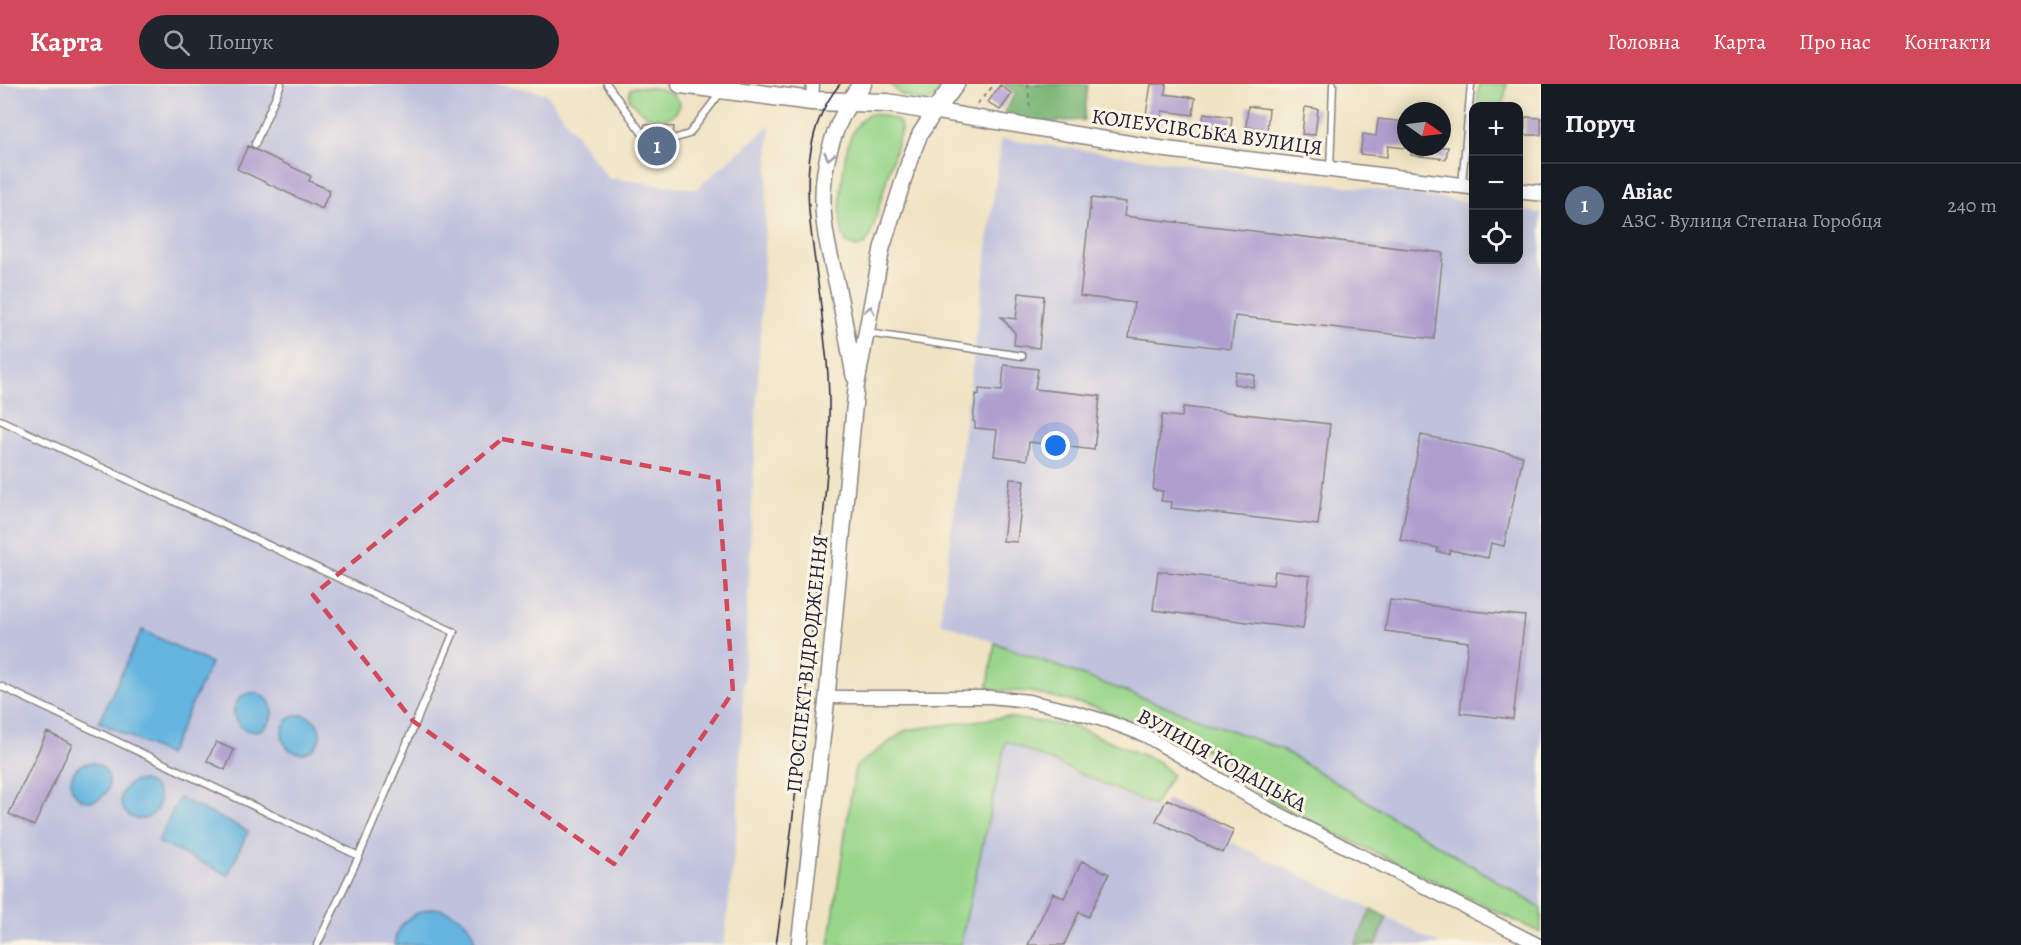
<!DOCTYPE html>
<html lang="uk">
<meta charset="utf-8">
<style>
:root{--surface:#171b24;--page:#20242c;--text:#f1f3f6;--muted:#9ea1a6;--line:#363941;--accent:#d1495b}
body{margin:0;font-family:Alegreya,serif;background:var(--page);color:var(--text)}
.controls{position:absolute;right:18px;top:18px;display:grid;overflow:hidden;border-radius:12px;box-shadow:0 3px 15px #0003}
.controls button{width:54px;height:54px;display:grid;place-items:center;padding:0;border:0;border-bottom:2px solid var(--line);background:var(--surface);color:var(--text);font:30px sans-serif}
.compass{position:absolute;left:1397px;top:18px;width:54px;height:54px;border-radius:50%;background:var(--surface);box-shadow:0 3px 15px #0003;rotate:104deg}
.you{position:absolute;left:1056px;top:362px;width:21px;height:21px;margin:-15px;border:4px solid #fff;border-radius:50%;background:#1a73e8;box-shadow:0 0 0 9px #1a73e833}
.badge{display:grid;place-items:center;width:39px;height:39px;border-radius:50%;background:var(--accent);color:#fff;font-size:20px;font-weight:700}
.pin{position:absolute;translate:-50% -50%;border:3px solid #fff;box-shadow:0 2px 6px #0006}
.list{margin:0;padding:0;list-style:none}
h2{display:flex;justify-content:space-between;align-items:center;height:78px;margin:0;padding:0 24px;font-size:26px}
h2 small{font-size:20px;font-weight:400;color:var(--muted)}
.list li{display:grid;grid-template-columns:39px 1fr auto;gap:18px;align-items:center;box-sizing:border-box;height:84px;padding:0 24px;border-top:2px solid var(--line)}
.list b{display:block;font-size:22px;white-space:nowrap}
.list p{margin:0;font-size:20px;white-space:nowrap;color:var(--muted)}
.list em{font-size:20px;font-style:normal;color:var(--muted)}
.icon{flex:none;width:33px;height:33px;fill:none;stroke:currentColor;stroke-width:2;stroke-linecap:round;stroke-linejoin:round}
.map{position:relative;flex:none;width:1541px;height:861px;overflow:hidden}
header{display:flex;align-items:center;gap:36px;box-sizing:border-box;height:84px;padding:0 30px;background:var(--accent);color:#fff}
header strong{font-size:28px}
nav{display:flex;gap:33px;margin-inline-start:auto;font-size:21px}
.search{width:420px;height:54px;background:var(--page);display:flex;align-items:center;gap:15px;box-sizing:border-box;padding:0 21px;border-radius:33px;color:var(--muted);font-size:22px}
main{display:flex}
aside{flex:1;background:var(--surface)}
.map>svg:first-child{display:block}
.industrial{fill:#c0c2dd}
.green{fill:#98d58a;stroke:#5d7c62;stroke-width:1.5}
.forest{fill:#7ab676;stroke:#4e6c58;stroke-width:1.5}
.water{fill:#65b5e0;stroke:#446c8e;stroke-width:1.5}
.building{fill:#af9fcf}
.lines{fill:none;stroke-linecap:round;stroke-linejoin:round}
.service-casing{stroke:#88827f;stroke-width:9}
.minor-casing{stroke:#88827f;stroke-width:15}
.tertiary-casing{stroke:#88827f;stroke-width:18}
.secondary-casing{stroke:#88827f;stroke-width:21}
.path{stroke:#88827f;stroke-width:2;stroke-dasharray:4.5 4.5;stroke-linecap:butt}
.service{stroke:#fff;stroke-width:6}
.minor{stroke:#fff;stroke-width:12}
.tertiary{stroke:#fff;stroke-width:15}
.secondary{stroke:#fff;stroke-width:18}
.tram{stroke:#22223b;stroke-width:1.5}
.oneway{stroke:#9c9ca7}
.marked{fill:none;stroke:#d1495b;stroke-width:4.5;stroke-dasharray:12 8;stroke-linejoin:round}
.labels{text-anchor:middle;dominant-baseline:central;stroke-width:6;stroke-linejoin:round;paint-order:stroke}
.street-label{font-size:21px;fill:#22223b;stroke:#fcf5e5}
</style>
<header>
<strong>Карта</strong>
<div class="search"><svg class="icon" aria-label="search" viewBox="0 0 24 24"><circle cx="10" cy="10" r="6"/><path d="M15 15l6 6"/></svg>Пошук</div>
<nav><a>Головна</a><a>Карта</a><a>Про нас</a><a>Контакти</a></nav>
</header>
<main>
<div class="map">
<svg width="1541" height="861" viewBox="0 0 1541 861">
<rect width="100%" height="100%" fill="#fcf5e5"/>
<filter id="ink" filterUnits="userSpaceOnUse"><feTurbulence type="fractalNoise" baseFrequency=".0167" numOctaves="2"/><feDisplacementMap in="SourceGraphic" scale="12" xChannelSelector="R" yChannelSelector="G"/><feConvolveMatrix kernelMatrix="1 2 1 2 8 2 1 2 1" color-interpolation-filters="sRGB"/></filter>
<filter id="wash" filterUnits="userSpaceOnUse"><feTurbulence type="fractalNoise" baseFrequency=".008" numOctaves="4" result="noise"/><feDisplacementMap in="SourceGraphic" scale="24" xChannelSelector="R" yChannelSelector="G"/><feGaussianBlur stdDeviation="1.35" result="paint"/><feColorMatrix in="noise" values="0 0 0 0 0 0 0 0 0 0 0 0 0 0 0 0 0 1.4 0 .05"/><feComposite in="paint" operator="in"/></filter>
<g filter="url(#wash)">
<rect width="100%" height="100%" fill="#efe3c3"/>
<path class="industrial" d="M0,0H498L546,9L608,94L696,105L770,41L737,743L724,861H0Z
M1001,55L1473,119L1474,176H1518L1519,126L1541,129V824L1281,665L940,538Z
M1005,657L1229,757L1377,828L1440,861H960Z"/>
<path class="green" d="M890,0H945L933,15L926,18L901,11Z
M1479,0H1507L1503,22H1477Z
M636,3C651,4 672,3 680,19C678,34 662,38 648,32C641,28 635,21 629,15L630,5Z
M868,30L881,31L894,35L900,39L901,46L870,153L864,161L856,163C853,162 849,161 847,159C834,145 843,70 851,52C855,43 860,36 868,30Z
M995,559L1281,665L1541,824V849L1277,721L1232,690L1224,666L1186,664L1095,623L1030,608L987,606Z
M1005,633L1076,643L1159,678L1172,691L1154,722L1006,657L960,861H829L855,683L906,646Z"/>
<path class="forest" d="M1003,0H1088L1084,36L1034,39L1004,28L1016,9Z
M1371,825L1387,833L1376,861H1355Z"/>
<path class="water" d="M142,546L211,579L168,671L99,638Z
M234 628a19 19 0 1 1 38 0a19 19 0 1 1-38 0Z
M282 650a19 19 0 1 1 38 0a19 19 0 1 1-38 0Z
M71 698a19 19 0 1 1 38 0a19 19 0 1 1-38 0Z
M121 716a19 19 0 1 1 38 0a19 19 0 1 1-38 0Z
M179,714L248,747L228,791L158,758Z
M434,824C454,827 474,838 475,861H394C397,839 413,828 434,824Z"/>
<g id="blocks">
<path class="building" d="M1151,0H1166L1165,10L1195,14L1193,31L1162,27L1161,40L1145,37Z
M1000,1L1012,10L1000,26L988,18Z
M1248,22L1269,25L1267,46L1246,43Z
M1305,23L1318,25L1315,51L1302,50Z
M1204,29L1232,33L1230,52L1201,48Z
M1525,33L1541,34V51H1525Z
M1378,35L1406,38V64L1388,62L1387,73L1360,70L1363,50L1376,52Z
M645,40L674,43L673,50L668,54L672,60L671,72L642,69L643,57L647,56L649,52L644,43Z
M248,62L311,92L309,97L330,106L322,125L237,85Z
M1411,63H1448L1446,75L1411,71Z
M1091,114L1126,118L1124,132L1443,169L1434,255L1235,232L1231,265L1129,253L1134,219L1080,212Z
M1019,209L1044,212L1039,264L1014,261L1015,249L1001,233L1016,235Z
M1004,281L1038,285L1035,305L1100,312L1094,366L1029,358L1027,376L994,372L997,346L975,344V338L973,337L976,310L979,311V305L1002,307Z
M1236,288L1255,291L1253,303L1234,300Z
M1183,323L1330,340L1318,441L1171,424L1172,418L1161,417L1163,407L1153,406L1162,331L1182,333Z
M1421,351L1523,372L1504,462L1491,459L1488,474L1450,466L1449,470L1437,468L1438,464L1400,456Z
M1010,395L1024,396L1017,458L1003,457Z
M1158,487L1273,501L1275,487L1310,492L1303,545L1153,526Z
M1390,516L1472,527L1525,532L1513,635L1460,629L1468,558L1385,547Z
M47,648L72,660L34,742L9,730Z
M216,658L234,666L225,686L207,677Z
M1167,715L1234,746L1223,769L1156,737Z
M1082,777L1109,790L1088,833L1079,828L1064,861H1028L1053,809L1064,814Z"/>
</g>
</g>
<g filter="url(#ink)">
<use href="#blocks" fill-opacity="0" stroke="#88827f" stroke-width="1.5"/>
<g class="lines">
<g class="service-casing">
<path id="service" d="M607,0L644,52
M673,55L689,50L721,8
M255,60L281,0
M1330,86L1333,0
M1462,101L1471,0
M867,249L1022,272
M0,336L454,548L359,772L317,861
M0,602L359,772"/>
</g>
<g class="minor-casing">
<path id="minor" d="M812,17L813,0
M827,613H990L1029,617L1069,626L1109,638L1146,652L1268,724L1539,861"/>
</g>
<g class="tertiary-casing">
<path id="tertiary" d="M850,18C832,47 822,84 823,119C823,148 832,178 838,206C844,234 849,263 854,292
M1518,107L1541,109
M799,861L827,613L856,304L882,164L910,75L920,50L935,27L1162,65L1474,103"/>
</g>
<g class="secondary-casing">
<path id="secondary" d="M681,0L812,17L887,19L935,27L955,0
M850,18L862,0"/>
</g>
<path class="path" d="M1028,0L1030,27
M977,20L995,0"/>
<use href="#service" class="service"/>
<use href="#minor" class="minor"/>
<use href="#tertiary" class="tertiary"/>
<use href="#secondary" class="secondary"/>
<path class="tram" d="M776,861C793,747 804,633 815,518C822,439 834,357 827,278C824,254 822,229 819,206C810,138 792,57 840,0"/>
</g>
<defs><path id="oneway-chevron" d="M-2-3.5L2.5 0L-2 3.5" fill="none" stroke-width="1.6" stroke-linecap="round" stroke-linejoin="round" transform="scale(1.5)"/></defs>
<g class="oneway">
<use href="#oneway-chevron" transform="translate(829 72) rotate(103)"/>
<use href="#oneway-chevron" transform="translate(870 226) rotate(-79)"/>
</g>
</g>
<path class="marked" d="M502,355L718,395L733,608L614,780L413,637L313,511Z"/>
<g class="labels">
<g class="street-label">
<text transform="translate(1207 48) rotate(8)">КОЛЕУСІВСЬКА ВУЛИЦЯ</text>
<text transform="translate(807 580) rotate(-84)">ПРОСПЕКТ ВІДРОДЖЕННЯ</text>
<text transform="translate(1222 676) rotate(29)">ВУЛИЦЯ КОДАЦЬКА</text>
</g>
</g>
</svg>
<div class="controls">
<button>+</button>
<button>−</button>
<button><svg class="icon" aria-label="locate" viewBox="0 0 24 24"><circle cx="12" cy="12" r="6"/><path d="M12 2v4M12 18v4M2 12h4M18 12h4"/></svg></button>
</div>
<svg class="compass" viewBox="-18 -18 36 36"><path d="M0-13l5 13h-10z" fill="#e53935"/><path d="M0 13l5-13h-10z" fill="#9ea1a6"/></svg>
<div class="you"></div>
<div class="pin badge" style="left:657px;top:62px;background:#5c6f8a">1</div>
</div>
<aside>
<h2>Поруч<small></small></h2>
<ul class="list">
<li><span class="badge" style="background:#5c6f8a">1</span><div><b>Авіас</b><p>АЗС · Вулиця Степана Горобця</p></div><em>240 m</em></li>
</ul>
</aside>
</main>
